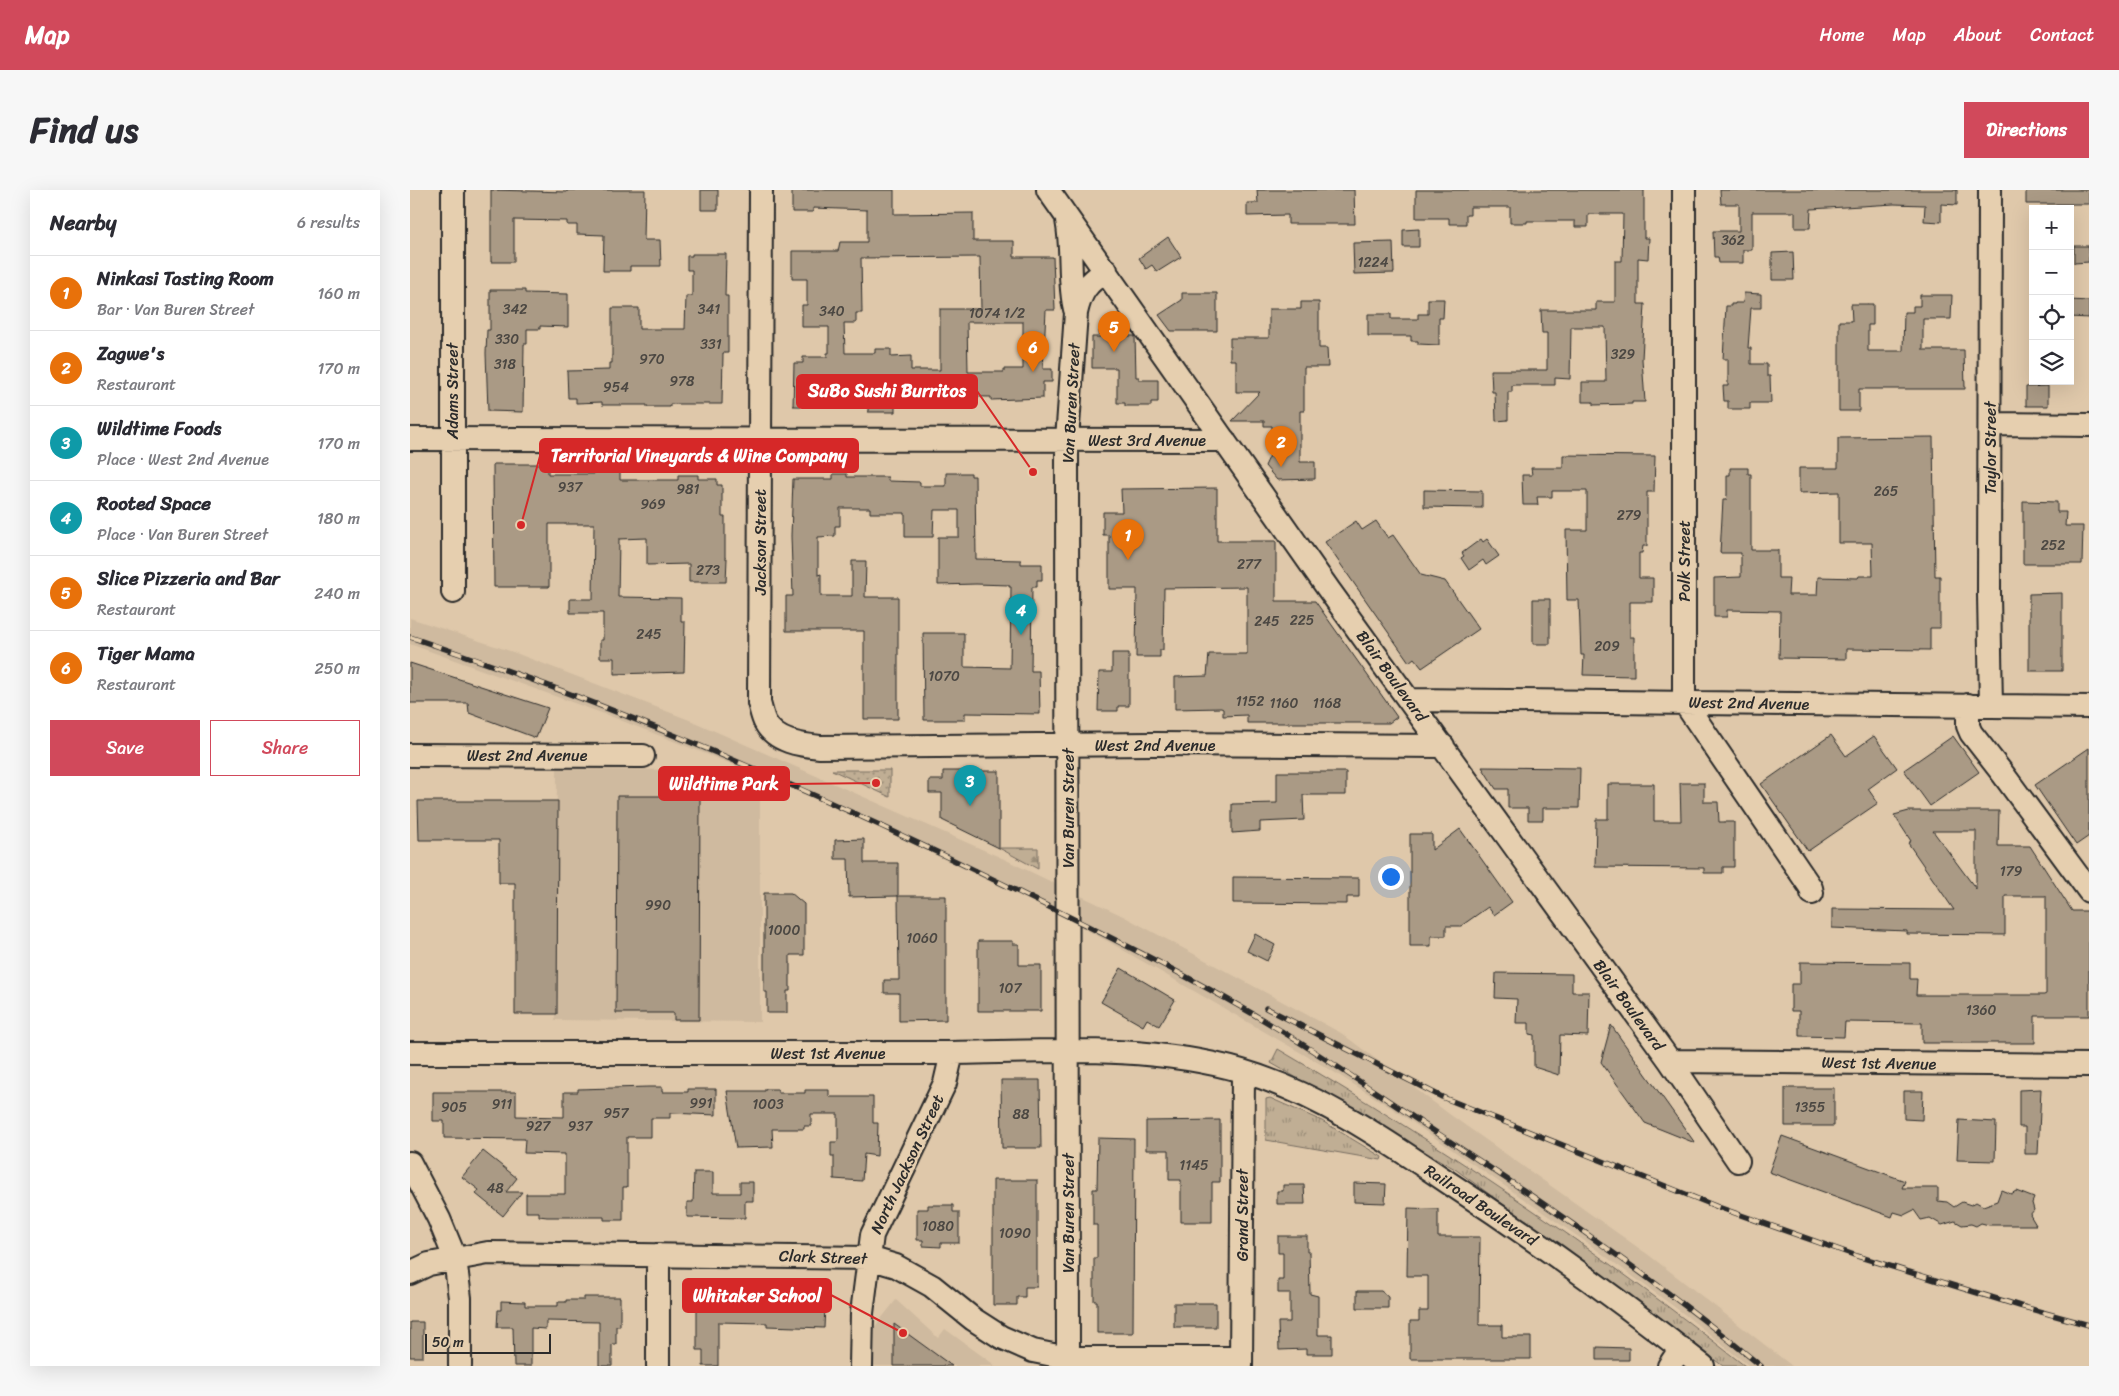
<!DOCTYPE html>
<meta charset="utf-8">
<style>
:root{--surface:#fff;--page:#f7f7f7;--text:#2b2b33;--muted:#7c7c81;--line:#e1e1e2;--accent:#d1495b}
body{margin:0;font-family:Sriracha,sans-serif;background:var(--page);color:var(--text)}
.controls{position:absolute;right:15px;top:15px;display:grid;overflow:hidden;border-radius:0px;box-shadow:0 5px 20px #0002}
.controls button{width:45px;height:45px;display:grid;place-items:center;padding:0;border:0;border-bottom:1px solid var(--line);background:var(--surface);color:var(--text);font:25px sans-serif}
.scale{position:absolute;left:15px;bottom:12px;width:126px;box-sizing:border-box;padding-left:5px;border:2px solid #2b2b2b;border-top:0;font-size:14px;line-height:18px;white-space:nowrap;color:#2b2b2b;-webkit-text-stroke:4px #e6cfaf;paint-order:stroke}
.you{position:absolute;left:980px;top:686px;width:18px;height:18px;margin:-12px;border:4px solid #fff;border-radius:50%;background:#1a73e8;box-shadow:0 0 0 8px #1a73e833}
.badge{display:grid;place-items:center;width:32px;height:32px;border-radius:50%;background:var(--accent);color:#fff;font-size:16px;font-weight:700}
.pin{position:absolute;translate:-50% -41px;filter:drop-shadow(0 1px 2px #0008)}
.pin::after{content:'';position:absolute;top:26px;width:18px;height:15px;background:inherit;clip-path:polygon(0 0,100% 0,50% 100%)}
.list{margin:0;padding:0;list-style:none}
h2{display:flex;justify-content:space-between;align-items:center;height:65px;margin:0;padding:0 20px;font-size:21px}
h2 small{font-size:16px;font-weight:400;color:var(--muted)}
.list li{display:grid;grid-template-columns:32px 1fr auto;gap:15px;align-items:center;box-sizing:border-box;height:75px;padding:0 20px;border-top:1px solid var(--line)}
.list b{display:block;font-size:19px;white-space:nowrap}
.list p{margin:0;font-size:16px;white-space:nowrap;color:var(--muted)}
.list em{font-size:16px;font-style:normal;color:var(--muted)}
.actions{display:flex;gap:10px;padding:15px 20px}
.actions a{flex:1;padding:11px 0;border:1px solid var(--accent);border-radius:0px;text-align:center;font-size:18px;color:var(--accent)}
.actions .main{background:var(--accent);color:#fff}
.icon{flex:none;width:28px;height:28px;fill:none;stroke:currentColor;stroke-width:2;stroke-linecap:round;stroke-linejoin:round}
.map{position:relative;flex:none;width:1679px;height:1176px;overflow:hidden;border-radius:0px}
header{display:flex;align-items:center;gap:30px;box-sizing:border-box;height:70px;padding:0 25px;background:var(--accent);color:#fff}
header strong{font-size:24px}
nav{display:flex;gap:28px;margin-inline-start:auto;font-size:18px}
.intro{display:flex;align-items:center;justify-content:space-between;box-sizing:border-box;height:120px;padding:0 30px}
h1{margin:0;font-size:35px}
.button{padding:12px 22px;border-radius:0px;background:var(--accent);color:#fff;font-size:18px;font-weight:700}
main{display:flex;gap:30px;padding:0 30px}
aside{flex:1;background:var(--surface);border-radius:0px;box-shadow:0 5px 20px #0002}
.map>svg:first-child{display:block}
.built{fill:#cfba9f}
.grass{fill:url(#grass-tufts);stroke:#766c60}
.forest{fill:url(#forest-firs);stroke:#766c60}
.park{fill:url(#park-dots);stroke:#766c60}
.building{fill:#aa9a85;stroke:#2b2b2b;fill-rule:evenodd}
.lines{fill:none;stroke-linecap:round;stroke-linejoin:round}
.minor-casing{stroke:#2b2b2b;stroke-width:26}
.minor{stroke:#e6cfaf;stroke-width:22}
.rail-casing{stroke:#2b2b2b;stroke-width:5.5}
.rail{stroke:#e6cfaf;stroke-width:4;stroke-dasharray:11;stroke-linecap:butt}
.labels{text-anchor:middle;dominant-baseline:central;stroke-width:5;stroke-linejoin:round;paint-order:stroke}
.number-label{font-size:14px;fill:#4b4742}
.street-label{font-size:16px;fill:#2b2b2b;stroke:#e6cfaf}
.leader{fill:none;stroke:#d62828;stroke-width:2}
.callout-dot{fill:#d62828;stroke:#e6cfaf;stroke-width:2}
.callout{fill:#d62828;stroke:#d62828;stroke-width:2}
.callout-label{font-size:18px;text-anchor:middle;font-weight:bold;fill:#fff}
</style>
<header>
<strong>Map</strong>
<nav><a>Home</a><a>Map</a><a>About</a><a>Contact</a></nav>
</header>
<div class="intro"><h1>Find us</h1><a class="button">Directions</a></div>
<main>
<aside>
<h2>Nearby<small>6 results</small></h2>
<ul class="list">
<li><span class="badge" style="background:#e8710a">1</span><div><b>Ninkasi Tasting Room</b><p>Bar · Van Buren Street</p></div><em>160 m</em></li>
<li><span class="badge" style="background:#e8710a">2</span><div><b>Zagwe's</b><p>Restaurant</p></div><em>170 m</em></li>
<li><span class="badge" style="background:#0f9aa8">3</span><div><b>Wildtime Foods</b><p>Place · West 2nd Avenue</p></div><em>170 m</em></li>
<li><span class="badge" style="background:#0f9aa8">4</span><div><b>Rooted Space</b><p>Place · Van Buren Street</p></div><em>180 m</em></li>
<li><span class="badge" style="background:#e8710a">5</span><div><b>Slice Pizzeria and Bar</b><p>Restaurant</p></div><em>240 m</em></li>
<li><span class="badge" style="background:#e8710a">6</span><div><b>Tiger Mama</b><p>Restaurant</p></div><em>250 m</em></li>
</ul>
<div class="actions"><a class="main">Save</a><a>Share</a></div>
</aside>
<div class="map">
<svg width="1679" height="1176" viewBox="0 0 1679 1176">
<defs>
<pattern id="grass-tufts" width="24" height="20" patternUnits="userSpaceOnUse" patternTransform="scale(1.25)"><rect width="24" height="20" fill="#c0ae94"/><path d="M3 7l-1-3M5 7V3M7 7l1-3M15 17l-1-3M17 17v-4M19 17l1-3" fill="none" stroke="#9c8e79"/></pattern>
<pattern id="forest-firs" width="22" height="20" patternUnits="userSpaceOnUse" patternTransform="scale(1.25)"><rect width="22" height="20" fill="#c0ae94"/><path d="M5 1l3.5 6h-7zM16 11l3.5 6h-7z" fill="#9c8e79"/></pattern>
<pattern id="park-dots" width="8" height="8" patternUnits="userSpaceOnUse" patternTransform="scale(1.25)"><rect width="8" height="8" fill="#c0ae94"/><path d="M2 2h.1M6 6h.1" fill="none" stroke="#9c8e79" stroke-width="1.8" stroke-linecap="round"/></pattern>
</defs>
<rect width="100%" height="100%" fill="#dfc8aa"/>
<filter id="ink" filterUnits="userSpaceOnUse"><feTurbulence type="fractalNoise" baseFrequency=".02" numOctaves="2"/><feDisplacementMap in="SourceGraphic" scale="10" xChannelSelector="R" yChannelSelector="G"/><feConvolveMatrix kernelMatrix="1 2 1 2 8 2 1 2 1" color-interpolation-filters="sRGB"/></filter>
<g filter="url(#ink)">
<path class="built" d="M0,428L103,462L282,531L594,669L715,727L931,843L1042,926L1240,1066L1382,1176H1339L1274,1124L1176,1052L983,919L919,879L699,752L629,715L445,626L377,596L200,526L0,454Z
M147,579L285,580L350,604V832L145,830Z
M486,1110L528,1148L535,1139L586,1176H463V1139Z"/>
<path class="grass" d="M868,859C1030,954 1187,1059 1335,1176H1313L1045,979L861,873Z
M860,908L912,931L972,967L971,970L856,950V909Z"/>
<path class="forest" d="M589,658H628V679Z"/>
<path class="park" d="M422,580H480V607Z"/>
<path class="building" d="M81,0L157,2V0H235L234,50H250L251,76H220V81H193L194,45L167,44V35H157V31L104,30V72H81Z
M291,0H308V20H291Z
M382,0H484V24L563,23V51H604V67H643L645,120H636L633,179H642V192H633V208L581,210V207L524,206V211H517V216H485V222H458V217L383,216L384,173H393V167H417V163H419V137H392V115H397V89H382V61H428L430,52H457V20L403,18V22H382ZM570,67L571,119H530V180H501V166L481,167V159H465V163H435L434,133H446V123H452L451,68ZM557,132H613V179H594V182H558Z
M847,0H944L945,34H878V25L837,26V13H848Z
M1006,0H1234V48H1239L1238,69L1228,68V114H1235L1232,169L1235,212H1222V214L1183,215V212H1172V192H1196L1195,137H1161L1160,189L1145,188V195H1102V202H1098V230L1086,231L1085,202H1082L1081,180H1137V143H1132L1131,120H1186V112H1205V71H1212L1213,24H1178V37H1165V31H1117V33H1100V17H1060V25H1056V34H1039V28H1006Z
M1310,0H1547V15L1531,14V32L1514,31L1515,15L1484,14L1401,19L1400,38H1385V22H1342V60H1333V73H1309L1308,67H1304L1303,41H1329V14H1311Z
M1616,0H1679V14H1616Z
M1009,39V57H993V40Z
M758,47L771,67L747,82L742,75L736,79L729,68Z
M983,52L984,83L944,84L943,53Z
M1664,56H1679V72L1664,73Z
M1383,62L1384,90H1362V63Z
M282,64H316L315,106H318V163H313L312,214H260V217H237V215H192V212L166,213V208H158L157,181L199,180V173H202V118H229V139H275L276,106H282V80H277V66H282Z
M80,100H115V103L158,104V137L130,136V139H117V154H114L113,222L78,221L76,163L77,140H80Z
M772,103H807V141H761L749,125L772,110Z
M1334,103L1351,104V118H1341L1338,158H1341V174H1357V186H1360L1361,213H1340V219H1318V211H1314L1313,196H1318V169H1313L1316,116H1321V114H1325V113H1333Z
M1510,105H1542L1541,129H1513V160H1554L1555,199H1449V221H1429V131H1442L1441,114H1463V135H1458V161H1493L1494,122H1503V116H1510Z
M1018,109H1034L1033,128H1029V155L1008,154V151H1001V146H958V124H981V129H1008V124H1018Z
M1660,110L1679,111V128L1660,127Z
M891,112H909V158H917L918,177H894V221H890V272H905V289L867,290L855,276L862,261V236H854V231H822L850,202H826V170H820V148H859V119H891Z
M689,141H712V146H725L726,187H729V190H748V212H741V216H715V213H707V178H682V147H690Z
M1638,196V216H1616V197Z
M1523,247L1525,386H1530V438H1520V460L1436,459V469L1369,468L1370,421L1317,420V427H1304V388L1331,387V363H1310L1313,310H1316L1317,305V285H1320V278H1338V284H1341V360H1368V388H1379L1378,405H1407L1408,387L1448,388L1449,386H1463L1462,353H1429V302L1389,303V278H1428V248Z
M1153,265L1245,266L1244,302H1237V356H1233L1232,363H1229V388H1243V412H1220V447H1224V486L1173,485L1174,465H1171L1169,410H1157L1156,340H1177V301H1142V307H1127L1128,315H1113L1112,285H1122L1121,278H1153Z
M184,271H210V290H268V285H288V289H307V295H312V327H315V368H317L316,392H279V374L237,375V348L209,349L208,407L271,408V432H275L274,482L204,484V468H190V450H193V423H160V409H183L184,334H139V397H84L83,274H138V284H184Z
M536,283H561V286H565L566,369L611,370V374H632V390H627V397H622L621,481H629L630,524L555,523V530H514L513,443H554V477L600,478L601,397H599V395L566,394L528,395V347H549V320H524L523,347H495V323H460V318H430V336H425V346L408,347V385L411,384V406H442V371H456L455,407H488V529H454V441H376V406H383L381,346L383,289H423V284H437V287H478V291L510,292V296H536Z
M807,298V351H866V411H905L987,527L979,533H837V525L813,526V519L811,518L765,519V487L797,486L799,464H837V397L754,398L753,460H750V467H726L727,399H699V345H693V322H712L711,299Z
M1014,300L1072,301V318L1014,317Z
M1613,311L1647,312V322H1656L1655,336H1673L1672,374H1613Z
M946,331L952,340L966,331L978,348L983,345L1011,385L1035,391L1069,439L1012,478L1004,468L999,472L915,352Z
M1071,349L1073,352L1077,349L1089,366L1076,375L1073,370L1059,380L1051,368L1054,366L1052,363Z
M1652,403V481H1619V404Z
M1123,409H1140V454H1123Z
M702,463H719V516H708V521H688L689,482H702Z
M0,473L138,518L126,548L59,523L58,513H0Z
M1421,545L1436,566L1464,546L1487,578L1458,599L1468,613L1398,661L1351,594Z
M1543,546L1569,582L1520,616L1494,580Z
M1679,558V646L1666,655L1625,595Z
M1072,577L1170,578L1169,618H1133V630H1118V618H1098V599H1086Z
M533,581H589V658L532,630V603H519V590H533Z
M867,582H936V605H893L894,630L850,632V641L822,643V614L867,613Z
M1270,593H1294V612H1308L1309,632H1324V677H1313V683H1294V678L1185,677L1186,629H1198V594H1244V631H1271Z
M207,606H290L289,830H264V823H206Z
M8,611H148L147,824H105V693H89V650H9Z
M1499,621H1589L1588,656H1620L1662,721H1679V826H1625V853H1512V833L1435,832L1434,847L1389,846V821H1381V794H1390V772L1500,773V789H1507L1506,805H1634L1636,804V706H1595V745L1497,744V741L1422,738V719L1544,720L1498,653L1501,651L1484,625ZM1523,641H1566V699Z
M1050,639L1102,712L1084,725L1078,717L1051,736H1036V746H1021V756H1000V644H1022V660Z
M454,649V673H488V706L439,707L438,669H425V650Z
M823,687L949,688V707H937V714L823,713Z
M354,703H381L394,714V765H380V801H377V823H357V802H354Z
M488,706H536V830L489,831V803H474V790H489Z
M845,744L865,755L857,771L837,761Z
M568,751H603V754H609V775H631V821H568Z
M711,778L765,810L749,836L737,829L733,836L691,812Z
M1086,783L1162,784V802H1179L1178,846L1150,845L1149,885L1124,877V845L1119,844V833H1106L1107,809L1085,808Z
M1201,835L1285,953L1235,933L1191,872Z
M591,890H630L631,958H592Z
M238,897H252V902H278V899H306V925L260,923V928H241V947H217V997H213V1030H194V1027H137L129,1026V1022H116V1004H155V964L114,963L115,949L34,948V931H23V902H106V926L154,927V902H168V899Z
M1375,898H1424V936H1375Z
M355,899H368V903H395V900H419V907H463V933H468L467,966L454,964L452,991L424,989V966H421V952H428V924H401V936H394V939H362L363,957L326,958L317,901H355Z
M1631,899L1628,964H1615V937H1609V900Z
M1494,901H1513L1512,930L1494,929Z
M810,930V992H802V1032H771V990H759V960H736V931Z
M1549,930L1586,932L1585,971L1547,970Z
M1372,946L1495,991L1492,998H1528V1011L1537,1012L1544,1017L1552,1012L1561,1015L1566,1012L1573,1016L1587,1011L1591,1000L1601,1004L1606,1001L1624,1008L1622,1013L1624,1020L1620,1025L1626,1035H1579L1571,1033L1566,1036L1561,1034L1552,1035L1545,1031L1532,1035L1520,1028L1511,1030L1504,1020L1494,1025L1484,1022L1482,1027L1359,982Z
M688,948L724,949L723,1143H687V1111H684V1068H687V1035H683V999H687Z
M73,961L107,988L96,1002H112L93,1026L66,1004L69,1000L52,987Z
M284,982H303V1003H330V992H343V1011H335V1028L277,1027V1012H283Z
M583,990H627V1097H615V1107H607V1115H583Z
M944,993L976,994L975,1013L944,1012Z
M873,995H894L895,1014H867V1001H873Z
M518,1015H543V1022H549V1053H531V1057L513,1056V1050H507V1019H518Z
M998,1018L1028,1019V1047H1070L1069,1135H1092V1147H1121V1169H1000V1131H1009V1121H1018V1086H997Z
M868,1046H897V1062H899L900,1104L908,1106V1145H922V1164H896V1159L869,1160L868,1132H880V1103H868V1090H873V1063H868Z
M947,1101H971L978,1107V1118H947Z
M287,1106L344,1107V1110L406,1109L405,1116H415L414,1138L357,1136V1133L308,1132V1176H293V1160H287Z
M174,1107H210V1136H206V1154H202V1176H189V1132L136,1131V1139L121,1138V1176H104L103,1137H87L88,1120H91V1111L115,1112V1116H148V1112H156V1110H174Z
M764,1113H806V1137H764Z
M0,1132H13V1167H0Z
M484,1134L502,1147L542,1176H484Z
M1187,1157L1219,1158V1170H1187Z"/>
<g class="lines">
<g class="minor-casing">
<path id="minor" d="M43,0V402
M351,0L349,513C351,519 352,526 355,532C365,552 391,555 410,557L743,554L1033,556
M638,0L919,400L1260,871L1328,971
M1274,0V512L1401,698L1402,703
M1580,0L1579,404L1581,516
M657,30C663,60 658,91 665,119
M1580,234L1679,235
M0,249L814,250
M999,510L1679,517
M1558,515V536L1561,543L1593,584L1679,701
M0,565L233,566
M0,863C174,863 347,863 521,863C625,863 732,852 832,881C909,904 974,949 1039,993C1126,1050 1211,1111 1293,1176
M1260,871L1679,875
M0,973L29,1029L45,1068L50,1108V1176
M0,1083L19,1074L78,1063L459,1068L486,1076L522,1096L563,1129L591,1147L623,1161L658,1168H831
M658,1168L657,250L666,123C671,100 677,94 696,80
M248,1176V1065
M451,1176L452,1123L462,1045L535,893L542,863
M831,1176L833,882
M1259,1176L1271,1158"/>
</g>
<use href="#minor" class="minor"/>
<g class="rail-casing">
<path id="rail" d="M0,447C206,515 406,602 601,698C686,740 772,782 855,831C912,865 968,904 1024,941C1136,1014 1247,1090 1351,1176
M856,818L1032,907L1308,1017L1447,1066L1610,1116L1679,1135"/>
</g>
<use href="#rail" class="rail"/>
</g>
</g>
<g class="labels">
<g class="number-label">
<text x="1323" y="50">362</text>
<text x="963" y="72">1224</text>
<text x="105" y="119">342</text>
<text x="299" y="119">341</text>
<text x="422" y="121">340</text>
<text x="587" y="123">1074 1/2</text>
<text x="97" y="149">330</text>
<text x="301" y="154">331</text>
<text x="1213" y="164">329</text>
<text x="242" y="169">970</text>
<text x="95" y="174">318</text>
<text x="272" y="191">978</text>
<text x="206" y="197">954</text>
<text x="160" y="297">937</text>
<text x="278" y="299">981</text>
<text x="1476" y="301">265</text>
<text x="243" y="314">969</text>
<text x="1219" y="325">279</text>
<text x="1643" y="355">252</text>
<text x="839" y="374">277</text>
<text x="298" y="380">273</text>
<text x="892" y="430">225</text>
<text x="857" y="431">245</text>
<text x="239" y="444">245</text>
<text x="1197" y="456">209</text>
<text x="534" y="486">1070</text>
<text x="840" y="511">1152</text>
<text x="874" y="513">1160</text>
<text x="917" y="513">1168</text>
<text x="1601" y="681">179</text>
<text x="248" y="715">990</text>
<text x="374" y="740">1000</text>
<text x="512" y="748">1060</text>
<text x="600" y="798">107</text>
<text x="1571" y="820">1360</text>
<text x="291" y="913">991</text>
<text x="92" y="914">911</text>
<text x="358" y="914">1003</text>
<text x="44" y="917">905</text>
<text x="1400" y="917">1355</text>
<text x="206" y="923">957</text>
<text x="611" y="924">88</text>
<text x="128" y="936">927</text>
<text x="170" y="936">937</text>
<text x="784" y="975">1145</text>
<text x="85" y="998">48</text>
<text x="528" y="1036">1080</text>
<text x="605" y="1043">1090</text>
</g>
<g class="street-label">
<text transform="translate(42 201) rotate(-90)">Adams Street</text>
<text transform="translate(661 213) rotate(-87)">Van Buren Street</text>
<text x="737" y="250">West 3rd Avenue</text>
<text transform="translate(1580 258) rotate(-90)">Taylor Street</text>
<text transform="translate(350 352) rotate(-90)">Jackson Street</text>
<text transform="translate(1274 371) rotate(-90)">Polk Street</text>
<text transform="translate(982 486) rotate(54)">Blair Boulevard</text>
<text transform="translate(1339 513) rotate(1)">West 2nd Avenue</text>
<text x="745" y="555">West 2nd Avenue</text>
<text x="117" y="565">West 2nd Avenue</text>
<text transform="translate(658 618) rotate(-90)">Van Buren Street</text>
<text transform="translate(1219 815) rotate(54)">Blair Boulevard</text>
<text x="418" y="863">West 1st Avenue</text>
<text transform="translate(1469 873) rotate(1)">West 1st Avenue</text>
<text transform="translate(497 974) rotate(-65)">North Jackson Street</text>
<text transform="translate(1071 1015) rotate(34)">Railroad Boulevard</text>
<text transform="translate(658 1023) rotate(-90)">Van Buren Street</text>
<text transform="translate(832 1025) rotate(-90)">Grand Street</text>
<text transform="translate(413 1067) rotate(2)">Clark Street</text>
</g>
</g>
<path class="leader" d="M623 282L567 201M111 335L130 266M466 593L379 594M493 1143L421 1105"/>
<g class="callout-dot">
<circle cx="623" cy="282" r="5"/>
<circle cx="111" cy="335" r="5"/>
<circle cx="466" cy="593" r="5"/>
<circle cx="493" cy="1143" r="5"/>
</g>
<g class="callout">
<rect x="387" y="185" width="180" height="33" rx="5"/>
<rect x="130" y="249" width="318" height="33" rx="5"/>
<rect x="249" y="577" width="130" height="33" rx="5"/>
<rect x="273" y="1089" width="148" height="33" rx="5"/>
</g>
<g class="callout-label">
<text x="477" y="207">SuBo Sushi Burritos</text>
<text x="289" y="272">Territorial Vineyards &amp; Wine Company</text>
<text x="314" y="600">Wildtime Park</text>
<text x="347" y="1112">Whitaker School</text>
</g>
</svg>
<div class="controls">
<button>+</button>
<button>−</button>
<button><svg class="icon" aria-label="locate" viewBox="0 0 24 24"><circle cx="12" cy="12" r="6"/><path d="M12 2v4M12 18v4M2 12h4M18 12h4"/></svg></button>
<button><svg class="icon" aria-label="layers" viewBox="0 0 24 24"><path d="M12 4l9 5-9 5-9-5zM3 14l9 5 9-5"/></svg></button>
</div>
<div class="scale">50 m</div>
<div class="you"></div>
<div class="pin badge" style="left:718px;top:370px;background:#e8710a">1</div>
<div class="pin badge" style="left:871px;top:277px;background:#e8710a">2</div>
<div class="pin badge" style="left:560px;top:616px;background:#0f9aa8">3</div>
<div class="pin badge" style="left:611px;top:445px;background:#0f9aa8">4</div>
<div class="pin badge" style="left:704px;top:162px;background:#e8710a">5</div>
<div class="pin badge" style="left:623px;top:182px;background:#e8710a">6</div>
</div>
</main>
